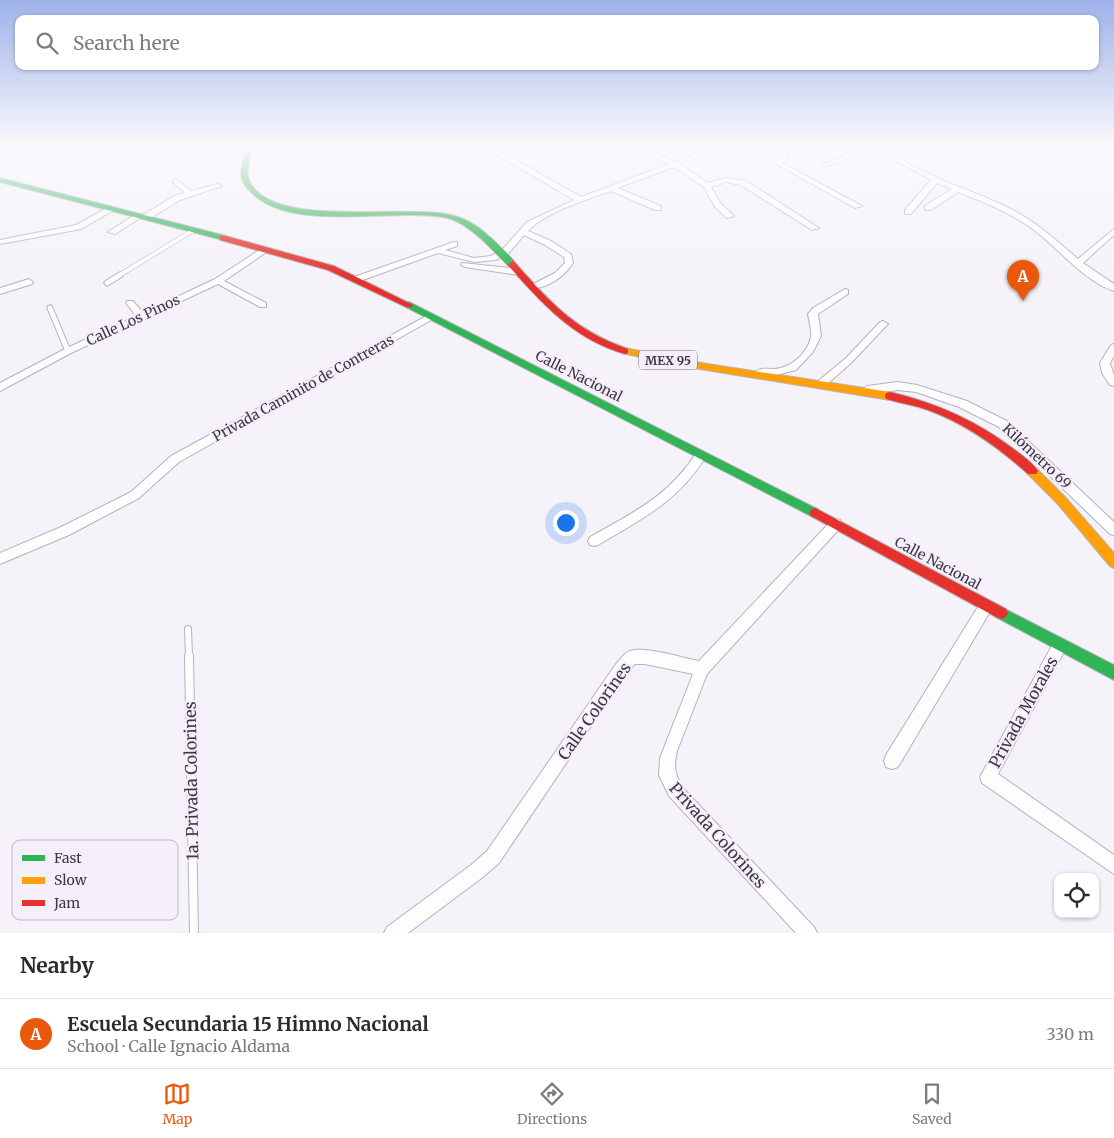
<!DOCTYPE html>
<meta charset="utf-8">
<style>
:root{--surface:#fff;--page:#f2f2f3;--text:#2b2b33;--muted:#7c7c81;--line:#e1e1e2;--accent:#ea580c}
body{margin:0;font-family:Merriweather,serif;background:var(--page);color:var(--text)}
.controls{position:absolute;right:15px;bottom:15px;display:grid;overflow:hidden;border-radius:10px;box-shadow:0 1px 4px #0004}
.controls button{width:45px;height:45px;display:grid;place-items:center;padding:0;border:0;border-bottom:1px solid var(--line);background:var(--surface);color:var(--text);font:25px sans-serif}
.you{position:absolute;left:565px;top:522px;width:18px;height:18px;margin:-12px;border:4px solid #fff;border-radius:50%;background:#1a73e8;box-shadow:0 0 0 8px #1a73e833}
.badge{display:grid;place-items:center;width:32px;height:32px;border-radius:50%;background:var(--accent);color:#fff;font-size:16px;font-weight:700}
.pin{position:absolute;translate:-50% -41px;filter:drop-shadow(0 1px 2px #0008)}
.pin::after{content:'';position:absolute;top:26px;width:18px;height:15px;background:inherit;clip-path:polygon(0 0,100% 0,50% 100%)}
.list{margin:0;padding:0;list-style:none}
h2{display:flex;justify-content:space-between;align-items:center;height:65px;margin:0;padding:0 20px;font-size:21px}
h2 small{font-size:16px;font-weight:400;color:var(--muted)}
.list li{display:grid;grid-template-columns:32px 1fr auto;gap:15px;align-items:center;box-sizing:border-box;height:70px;padding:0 20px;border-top:1px solid var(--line)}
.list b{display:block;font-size:19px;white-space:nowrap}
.list p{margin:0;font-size:16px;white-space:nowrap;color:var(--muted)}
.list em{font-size:16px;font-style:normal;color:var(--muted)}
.icon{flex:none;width:28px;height:28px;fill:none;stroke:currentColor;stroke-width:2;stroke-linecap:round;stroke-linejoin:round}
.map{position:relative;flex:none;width:1114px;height:933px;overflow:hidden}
.search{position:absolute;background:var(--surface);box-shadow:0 1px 4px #0004;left:15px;right:15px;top:15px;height:55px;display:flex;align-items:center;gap:12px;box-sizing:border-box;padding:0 18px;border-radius:10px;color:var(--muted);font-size:19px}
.sheet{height:135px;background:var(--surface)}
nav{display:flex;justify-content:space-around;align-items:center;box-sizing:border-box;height:70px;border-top:1px solid var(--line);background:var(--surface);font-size:14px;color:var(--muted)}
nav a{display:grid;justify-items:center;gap:2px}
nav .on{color:var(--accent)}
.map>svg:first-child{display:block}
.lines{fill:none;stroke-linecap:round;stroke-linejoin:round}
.lane-far3-casing{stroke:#b5b2b9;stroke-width:5}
.lane-far2-casing{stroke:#b5b2b9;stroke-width:7}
.lane-far1-casing{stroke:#b5b2b9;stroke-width:8}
.lane-casing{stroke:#b5b2b9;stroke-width:10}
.street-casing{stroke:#b5b2b9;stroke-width:2}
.fast-casing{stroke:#b5b2b9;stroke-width:2}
.slow-casing{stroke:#b5b2b9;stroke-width:2}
.jam-casing{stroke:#b5b2b9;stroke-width:2}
.lane-far3{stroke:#fefdfe;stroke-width:4}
.lane-far2{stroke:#fefdfe;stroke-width:5}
.lane-far1{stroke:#fefdfe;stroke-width:6}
.lane{stroke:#fefdfe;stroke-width:8}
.street{fill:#fefdfe;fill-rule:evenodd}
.fast{fill:#30b455;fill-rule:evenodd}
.slow{fill:#ff9f0a;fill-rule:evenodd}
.jam{fill:#e5322d;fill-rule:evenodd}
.fast-bridge-casing{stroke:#b5b2b9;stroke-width:9;stroke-linecap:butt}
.fast-bridge{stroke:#30b455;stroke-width:8}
.labels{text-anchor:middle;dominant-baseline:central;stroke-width:4.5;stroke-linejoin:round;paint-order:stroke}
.shield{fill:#f5effc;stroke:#746f79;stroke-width:1}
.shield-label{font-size:12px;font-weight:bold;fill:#3c3841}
.street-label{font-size:14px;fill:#3c3841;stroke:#f5effc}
.near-street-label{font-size:16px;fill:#3c3841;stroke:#f5effc}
.key{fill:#f5effc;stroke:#beb8c4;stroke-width:1}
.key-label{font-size:14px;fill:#3c3841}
</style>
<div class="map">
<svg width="1114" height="933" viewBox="0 0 1114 933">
<rect width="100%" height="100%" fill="#f5f2f9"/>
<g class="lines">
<g class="lane-far3-casing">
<path id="lane-far3" d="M118,276L192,231"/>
</g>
<g class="lane-far2-casing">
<path id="lane-far2" d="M107,283L120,275
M50,308L68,351"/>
</g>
<g class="lane-far1-casing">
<path id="lane-far1" d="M188,629L189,657"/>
</g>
<g class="lane-casing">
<path id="lane" d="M189,656L194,933"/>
</g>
<g class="street-casing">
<path id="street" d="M19,146H33L0,155V151Z
M133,146H153L109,154L106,152Z
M482,146H491L581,197L669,164L633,146H642L675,162L716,146H726L680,164L708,183L726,178L746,181L819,228L812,230L741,185L726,182L711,187L721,204L734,216L727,218L715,207L704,187L674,167L617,188L661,206V210H655L611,191C588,199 544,213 528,231L551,241L571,254L573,263C565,276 546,290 530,288L529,286L555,273L565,263L564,257L545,245L524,235L508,254L496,260L474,262L438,253L360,281H354V277L454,242H457V246L445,250L474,258L491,256L502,250L527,222L574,200Z
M771,146H779L789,154V156L782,163L862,206L855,208L778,165L775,162L783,155Z
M870,146H884L892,153L908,146H918L897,156C931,179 972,190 1009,208C1035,221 1056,240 1078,259L1114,229V235L1083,263L1114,284V291C1085,282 1058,248 1034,230C1011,213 984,202 958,192L931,210H925V206L952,189L937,183L911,214H905V210L931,180L889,157L878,148L826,166L821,165Z
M173,180H177L191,191L218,184L222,186L180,200L149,219H143V215L174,196L185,193L173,182Z
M109,207L116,209L81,229L0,244V240L76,225Z
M133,216L140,218L115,234L108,232Z
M261,249L268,251L224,281L266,303V307H260L218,284L71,353L0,391V383L65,349L136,316L126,303L127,301H133L143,313L215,279Z
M462,263L519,269L523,272L519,275L465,267L461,265Z
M29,279L33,282L32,284L0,294V288Z
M845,289L848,290V294L818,314L821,336L813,352L796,370L776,375L758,374L756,372C761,367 768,369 774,369C791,368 807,354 811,337C812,331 809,321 808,314L813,308Z
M430,314L435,317L433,319L179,462L139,498L69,535L0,564V553L61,527L131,492L171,456Z
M883,321L888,324L886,326L852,362L825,386H817L816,384L817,382L846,358L880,322Z
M1114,344V356L1110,363L1114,376V386L1110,385L1102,373L1100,363L1111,345Z
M898,382L917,385L967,401L1007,421L1114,522V535L1110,534L999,427L959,407L916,392L898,390L867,394L862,390L867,386Z
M701,451L705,452L707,455L705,458C676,503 643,518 598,545L594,546L590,545L588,541L590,537C634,512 668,497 697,452Z
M836,519L840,520L842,524L840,528L707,674L677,751C673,767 675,777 685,790L814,927L817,933H796L669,796L659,775L660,758L693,674L645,664H635L626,674L499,863L483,877L408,933H384L387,927L471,865L487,851L616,664C620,660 624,653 630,651C646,646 682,658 699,661L832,520Z
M986,600L991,602L993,606L991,610L898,767L892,769L886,767L884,761L886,755L981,602Z
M1060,638L1065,640L1067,645L1065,650L998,774L1114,855V874L982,783L980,777L1055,640Z"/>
</g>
<g class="fast-casing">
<path id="fast" d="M247,146H253C252,157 245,170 249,180C269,231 411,202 455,216C469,220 484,230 493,241L486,243C475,233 462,222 448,218C396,207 290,234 251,192C248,189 244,185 242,180C239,169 245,157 247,146Z
M0,178L226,236L227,238L223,240L0,182Z
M409,302L819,510L821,513L819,516L815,518L811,516L406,307V303Z
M1001,607L1114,665V680L996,617L994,613L996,609Z"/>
</g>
<g class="slow-casing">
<path id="slow" d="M625,348L688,361L890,392L895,396L890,400L688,367L622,353L620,351Z
M1032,467L1036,468L1065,497L1114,553V568L1110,566L1057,503L1028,474L1026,471L1028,468Z"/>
</g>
<g class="jam-casing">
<path id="jam" d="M220,236H226L334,266L413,305L412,307H406L328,270L220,240Z
M505,258H511C548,300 573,330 628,349V353L625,354C572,339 540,301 505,262Z
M890,392C937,403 977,421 1015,450C1023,456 1033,463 1038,471L1036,474H1028C998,447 966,424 928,410C914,405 900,403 886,399L885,396L886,393Z
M815,508L1006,609L1008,613L1006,617L1001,619L996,617L811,516L809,513L811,510Z"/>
</g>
<use href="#lane-far3" class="lane-far3"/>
<use href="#lane-far2" class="lane-far2"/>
<use href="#lane-far1" class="lane-far1"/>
<use href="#lane" class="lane"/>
<use href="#street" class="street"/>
<use href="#fast" class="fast"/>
<use href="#slow" class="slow"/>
<use href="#jam" class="jam"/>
<g class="fast-bridge-casing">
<path id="fast-bridge" d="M489,241L508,260"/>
</g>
<use href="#fast-bridge" class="fast-bridge"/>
</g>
<linearGradient id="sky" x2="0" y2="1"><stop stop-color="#9eb2ea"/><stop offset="0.53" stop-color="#faf9fc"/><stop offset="1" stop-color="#faf9fc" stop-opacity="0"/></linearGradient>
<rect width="1114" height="277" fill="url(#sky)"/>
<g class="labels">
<rect class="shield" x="639" y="350.5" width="58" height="19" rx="4"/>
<g class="shield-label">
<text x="668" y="360">MEX 95</text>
</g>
<g class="street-label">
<text transform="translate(133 320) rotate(-25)">Calle Los Pinos</text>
<text transform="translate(579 376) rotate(27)">Calle Nacional</text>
<text transform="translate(303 388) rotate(-29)">Privada Caminito de Contreras</text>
<text transform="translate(1037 456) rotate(43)">Kilómetro 69</text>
<text transform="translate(938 563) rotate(28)">Calle Nacional</text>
</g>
<g class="near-street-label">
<text transform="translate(594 711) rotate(-55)">Calle Colorines</text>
<text transform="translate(1023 712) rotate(-61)">Privada Morales</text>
<text transform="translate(191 781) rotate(-91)">1a. Privada Colorines</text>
<text transform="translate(718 835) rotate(48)">Privada Colorines</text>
</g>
</g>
<rect x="12" y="840" width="166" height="80" rx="8" class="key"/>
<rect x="22" y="855" width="23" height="6" fill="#30b455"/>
<rect x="22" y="877" width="23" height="7" fill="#ff9f0a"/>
<rect x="22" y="900" width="23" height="6" fill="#e5322d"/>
<g class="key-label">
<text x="54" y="863">Fast</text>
<text x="54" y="885">Slow</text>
<text x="54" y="908">Jam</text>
</g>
</svg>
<div class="controls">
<button><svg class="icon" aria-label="locate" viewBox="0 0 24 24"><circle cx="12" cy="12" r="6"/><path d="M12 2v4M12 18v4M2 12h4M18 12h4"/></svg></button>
</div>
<div class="you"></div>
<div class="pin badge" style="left:1023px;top:301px">A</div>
<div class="search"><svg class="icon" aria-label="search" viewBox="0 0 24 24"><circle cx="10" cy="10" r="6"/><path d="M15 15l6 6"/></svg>Search here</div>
</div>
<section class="sheet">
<h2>Nearby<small></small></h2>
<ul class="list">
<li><span class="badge">A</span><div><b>Escuela Secundaria 15 Himno Nacional</b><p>School · Calle Ignacio Aldama</p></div><em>330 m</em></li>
</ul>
</section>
<nav>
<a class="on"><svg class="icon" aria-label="map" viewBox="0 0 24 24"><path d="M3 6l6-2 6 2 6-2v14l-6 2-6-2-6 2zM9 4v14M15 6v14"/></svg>Map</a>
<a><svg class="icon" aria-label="directions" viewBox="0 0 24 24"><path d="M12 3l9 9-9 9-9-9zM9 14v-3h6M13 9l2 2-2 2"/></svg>Directions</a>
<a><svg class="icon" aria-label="saved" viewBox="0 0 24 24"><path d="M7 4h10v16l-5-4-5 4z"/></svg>Saved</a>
</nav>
